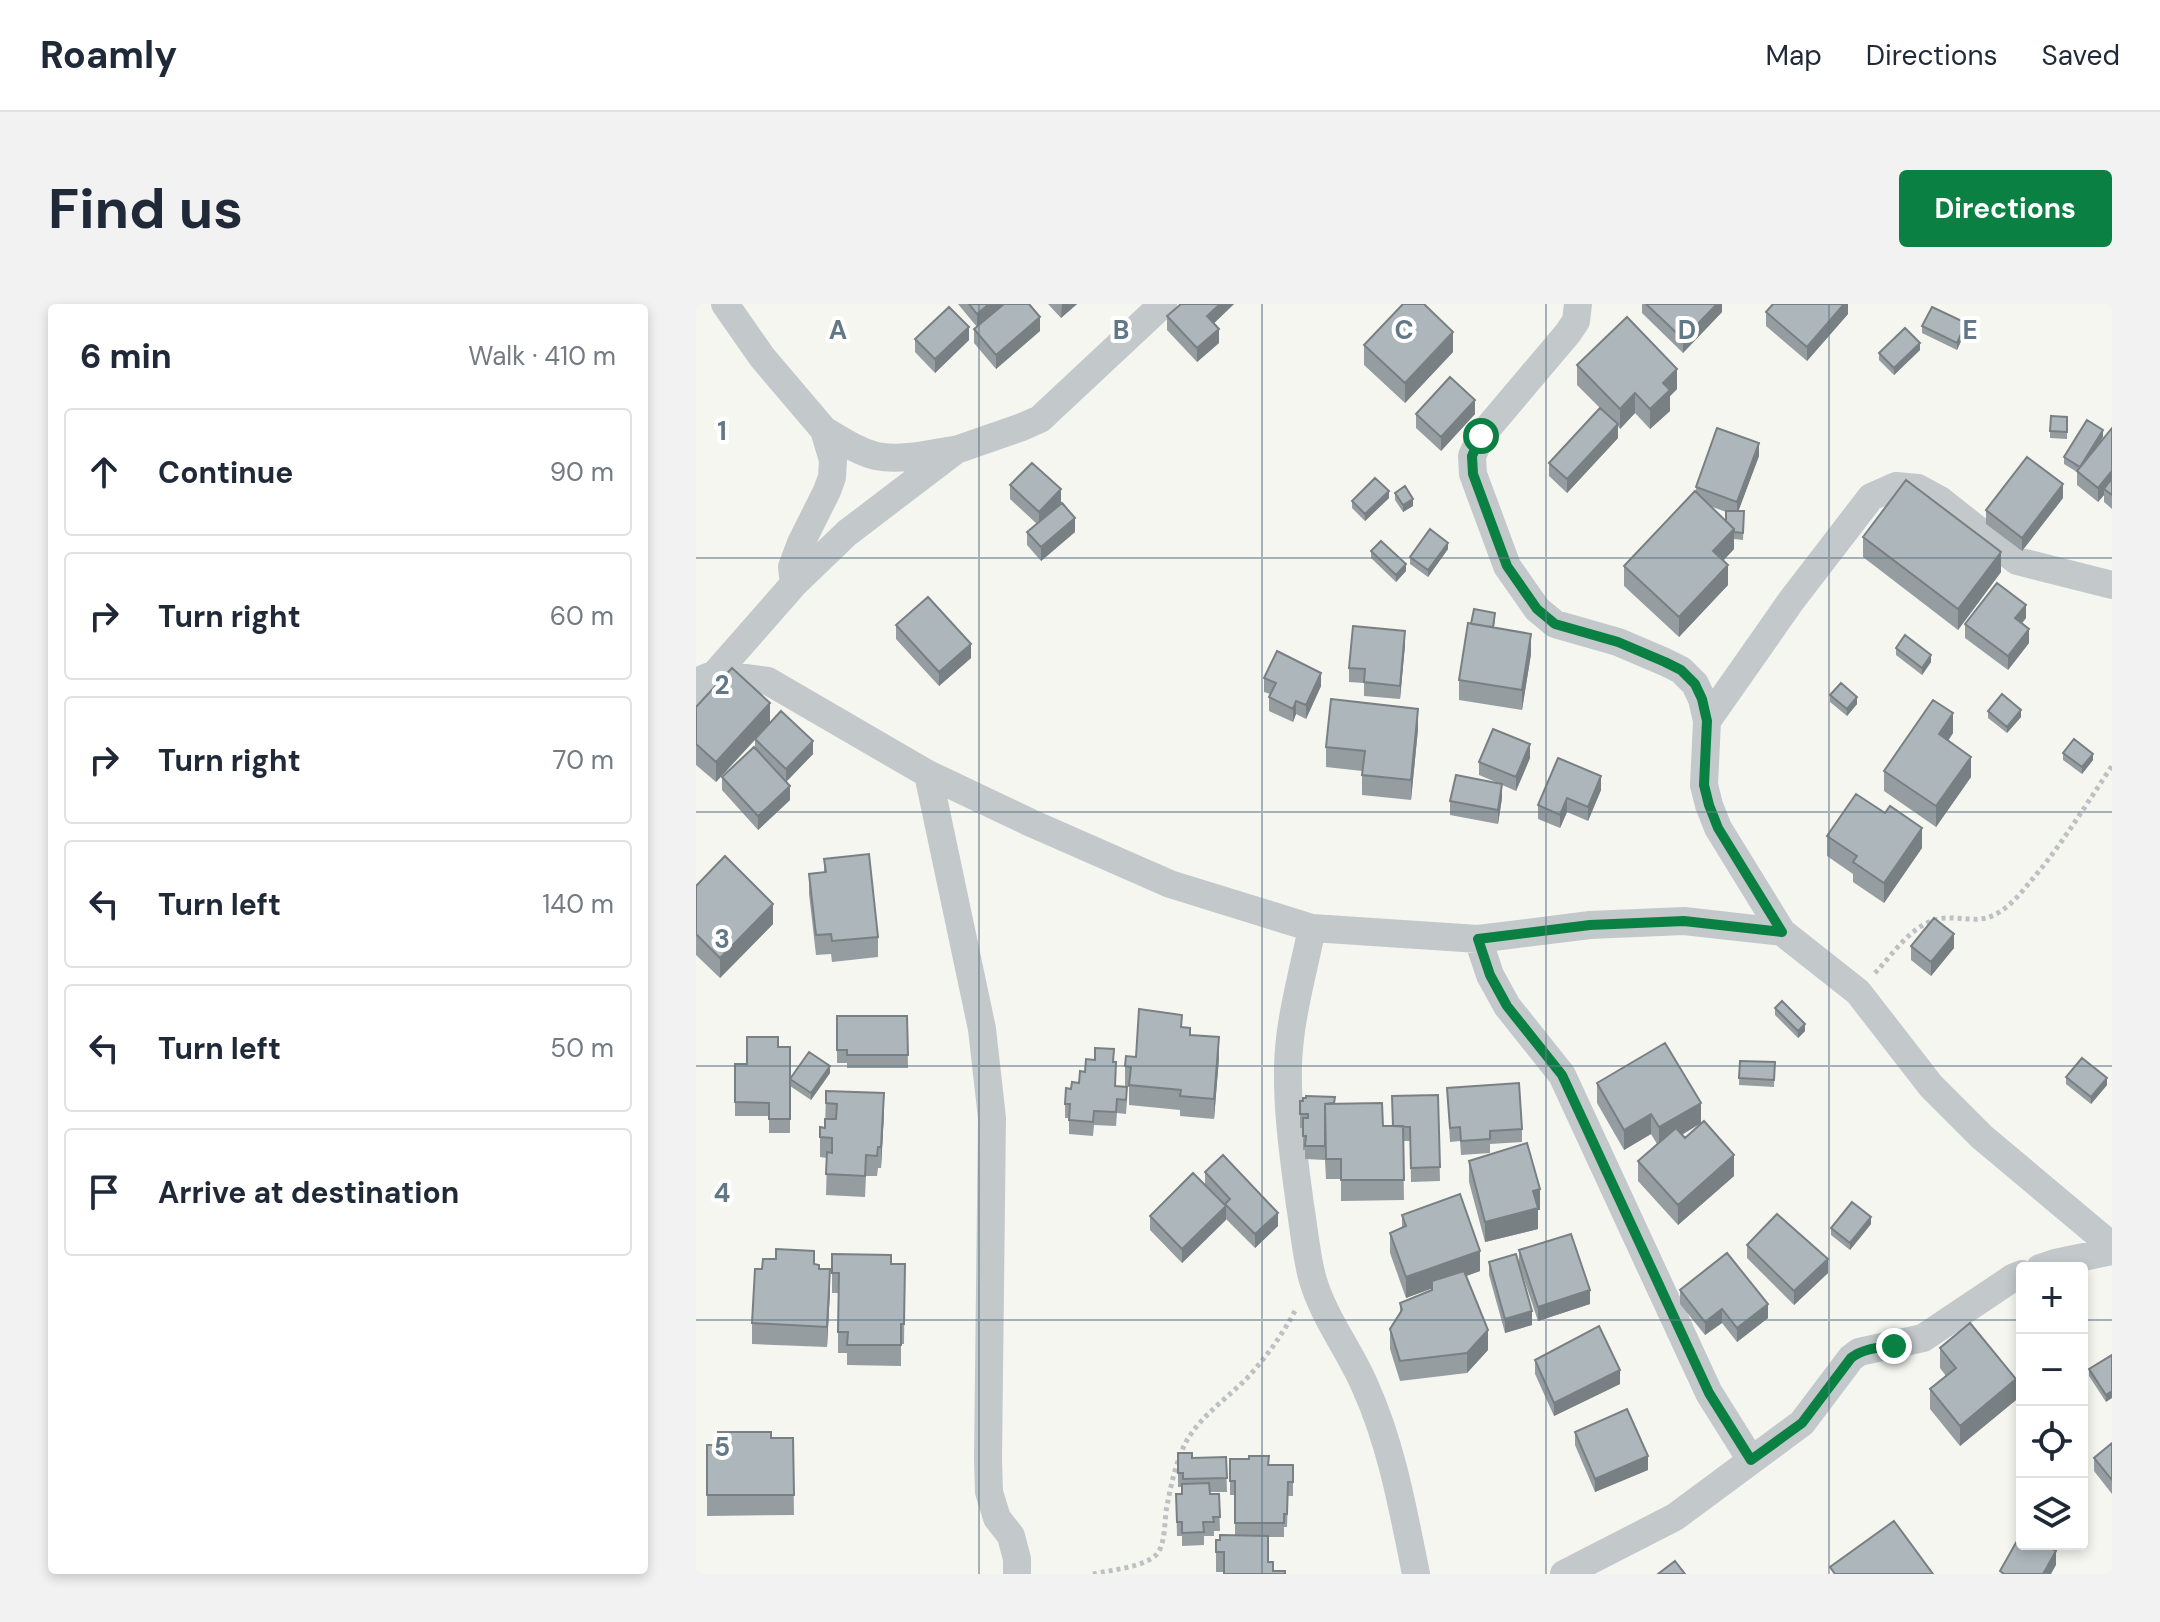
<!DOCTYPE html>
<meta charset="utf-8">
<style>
:root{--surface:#fff;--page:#f2f2f3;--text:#1f2937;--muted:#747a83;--line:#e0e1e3;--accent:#0b8043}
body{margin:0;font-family:"DM Sans",sans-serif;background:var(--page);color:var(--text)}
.controls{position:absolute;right:24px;bottom:24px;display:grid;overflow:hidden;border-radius:8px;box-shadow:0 4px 12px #0003}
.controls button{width:72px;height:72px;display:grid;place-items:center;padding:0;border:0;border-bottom:2px solid var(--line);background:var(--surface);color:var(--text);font:40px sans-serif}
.stop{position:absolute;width:24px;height:24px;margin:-18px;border:6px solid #0b8043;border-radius:50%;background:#fff}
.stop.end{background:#0b8043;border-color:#fff;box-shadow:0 2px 8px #0008}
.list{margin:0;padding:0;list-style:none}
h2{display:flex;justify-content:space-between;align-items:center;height:104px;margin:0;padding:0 32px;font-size:34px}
h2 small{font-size:26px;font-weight:400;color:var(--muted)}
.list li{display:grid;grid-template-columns:52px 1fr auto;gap:24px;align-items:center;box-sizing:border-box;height:128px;margin:0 16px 16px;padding:0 16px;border:2px solid var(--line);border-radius:8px}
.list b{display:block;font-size:30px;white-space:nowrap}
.list em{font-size:26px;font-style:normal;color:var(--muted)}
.icon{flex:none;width:44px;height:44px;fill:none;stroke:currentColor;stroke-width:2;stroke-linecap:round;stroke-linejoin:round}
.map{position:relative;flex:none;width:1416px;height:1270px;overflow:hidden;border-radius:8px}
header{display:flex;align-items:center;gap:48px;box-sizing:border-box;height:112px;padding:0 40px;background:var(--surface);border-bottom:2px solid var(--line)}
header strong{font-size:38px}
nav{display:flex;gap:44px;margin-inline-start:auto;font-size:28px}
.intro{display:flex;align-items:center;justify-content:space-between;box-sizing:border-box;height:192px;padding:0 48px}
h1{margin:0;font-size:56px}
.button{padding:20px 36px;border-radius:8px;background:var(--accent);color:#fff;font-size:28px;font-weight:700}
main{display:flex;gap:48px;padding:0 48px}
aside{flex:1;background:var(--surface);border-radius:8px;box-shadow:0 4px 12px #0003}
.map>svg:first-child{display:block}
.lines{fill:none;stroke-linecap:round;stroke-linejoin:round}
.path{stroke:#bec1c3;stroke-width:5;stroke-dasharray:4 4;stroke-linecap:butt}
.street{stroke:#c3c8cb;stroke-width:28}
.wall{fill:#959da1;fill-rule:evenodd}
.shaded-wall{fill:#798083}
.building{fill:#adb7bb;stroke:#798083;stroke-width:2}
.route{stroke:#0b8043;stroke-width:10}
.grid{fill:none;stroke:#627886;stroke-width:2;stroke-opacity:0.55}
.grid-label{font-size:26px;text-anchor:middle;font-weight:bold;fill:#627886;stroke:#fff;stroke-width:8;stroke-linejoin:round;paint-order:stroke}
</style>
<header>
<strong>Roamly</strong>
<nav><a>Map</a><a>Directions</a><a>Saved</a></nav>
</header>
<div class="intro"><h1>Find us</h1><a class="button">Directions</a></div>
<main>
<aside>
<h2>6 min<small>Walk · 410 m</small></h2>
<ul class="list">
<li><svg class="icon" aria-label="ahead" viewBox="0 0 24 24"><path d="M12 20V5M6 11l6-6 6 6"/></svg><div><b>Continue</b></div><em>90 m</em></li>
<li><svg class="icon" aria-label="right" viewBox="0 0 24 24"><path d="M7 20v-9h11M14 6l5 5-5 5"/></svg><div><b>Turn right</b></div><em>60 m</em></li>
<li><svg class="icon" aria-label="right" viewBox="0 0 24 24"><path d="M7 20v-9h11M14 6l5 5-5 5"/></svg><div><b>Turn right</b></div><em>70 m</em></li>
<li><svg class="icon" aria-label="left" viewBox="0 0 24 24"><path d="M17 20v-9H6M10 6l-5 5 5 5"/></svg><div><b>Turn left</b></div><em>140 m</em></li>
<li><svg class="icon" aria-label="left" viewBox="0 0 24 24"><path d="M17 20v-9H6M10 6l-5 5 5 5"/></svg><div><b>Turn left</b></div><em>50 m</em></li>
<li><svg class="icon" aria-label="arrive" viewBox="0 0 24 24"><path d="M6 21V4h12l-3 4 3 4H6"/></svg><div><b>Arrive at destination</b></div></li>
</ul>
</aside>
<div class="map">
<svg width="1416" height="1270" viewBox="0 0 1416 1270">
<rect width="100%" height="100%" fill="#f6f6f1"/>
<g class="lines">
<path class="path" d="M1179,669C1199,648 1219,615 1250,614C1266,613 1283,619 1298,611C1313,604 1324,590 1334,578C1365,542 1389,502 1416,462
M397,1270C415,1266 449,1263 461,1250C470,1239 468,1216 471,1202C475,1181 480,1157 490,1138C505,1111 532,1094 553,1072C571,1052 586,1031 599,1007"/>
<path class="street" d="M29,0L66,53L128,126L137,156L136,173L131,187L105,239L96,263L98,280
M882,0L880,17L872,29L785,132L776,152L777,170L811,262L841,305L859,320L922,338L969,358L985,366L999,380L1006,395L1011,417L1008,481L1013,501L1022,524L1086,628
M128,126C145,136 161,147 180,152C204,157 233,150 257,146
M0,378L19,370L72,377L232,470L335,519L474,580L616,624L782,635L894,621L988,617L1086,628L1162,688L1235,782L1286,833L1416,942
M0,398L19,370L98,280L151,229L260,146L326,123L344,115L467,0
M1011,417L1095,297L1175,193L1200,182L1222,184L1244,196L1321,257L1416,281
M232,470L286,725L296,814L292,1155L293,1188L301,1214L315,1232L321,1255V1270
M616,624C607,669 593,716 592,762C591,808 598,855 604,901C608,925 610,950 616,973C627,1013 653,1045 669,1082C696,1142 707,1206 720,1270
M782,635L794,671L811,702L866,771L1013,1089L1055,1156
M1344,964L1359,959L1416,947
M868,1270L979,1213L1106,1119L1155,1054L1163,1048L1227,1034L1318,973L1326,970"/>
</g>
<path class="wall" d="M262,0H333L344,27L300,65L278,39V25L281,23Z
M352,0H381L365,14Z
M538,0L518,19L523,39L501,58L471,26V12Z
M946,0H1026V8L987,49L946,9Z
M1152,0V10L1111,57L1070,22V8Z
M1226,22L1270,26L1261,46L1226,29Z
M219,35L273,36L239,69L219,48Z
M668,41L757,48L709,99L668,61Z
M1224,46L1198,71L1183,56V49Z
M881,61L981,85L974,92V107L954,125L939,109L924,125L922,122V134L871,189L853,172V159L904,104L881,81Z
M720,110H779L745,147L720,124Z
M1371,113V135L1354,134V127Z
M1416,124V205L1408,198V191L1402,198L1381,181V168L1368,160V153L1407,133L1398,147Z
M1063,152L1042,207H1048L1047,236L1038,235V245L1028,256L1032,281L983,333L928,282V262L1000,188V183ZM1014,202L1030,208V217Z
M314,181L365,199L379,228L345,257L331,241V228L341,220L314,195Z
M699,189L717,202L707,208L699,196Z
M693,194L669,217L656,204V197Z
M1367,194L1326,247L1290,220V206Z
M1167,233L1305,268L1262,326L1167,253Z
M752,245L732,273L714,260V253Z
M675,247L710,267L700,278L675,254Z
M1330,314L1326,319L1333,339L1312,366L1269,334V320Z
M799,316L798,323L835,350L826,406L763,396V376L775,320Z
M200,321L275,354L243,382L200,335Z
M709,341L704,395L668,392V379L653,378V364Z
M1200,344L1235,358L1226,371L1200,351Z
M568,374L625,382L610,415L600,410L597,418L573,407V393L574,390L568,388Z
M1134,391L1161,400L1151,412L1134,398Z
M0,403L74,419L117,450L90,478L94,496L62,526L26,486V473L59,444V436L20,478L0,461Z
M1292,407L1325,413L1311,429L1292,414Z
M722,425L715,496L666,491V467L630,463V443Z
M1257,429L1252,437L1275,473L1240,523L1188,487V467Z
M1367,449L1397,456L1386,470L1367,456Z
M834,454L820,487L806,481V494L802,520L754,511V497L802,479L783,471V458Z
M905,486L892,517L871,508L864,524L842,515V501Z
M1131,532L1226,544L1188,599L1157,578V570L1131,552Z
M128,555L182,633V653L136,658L135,650L120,651L113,590V570L128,568Z
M0,582L77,620L24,674L0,651Z
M1215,642L1258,644L1235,672L1215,656Z
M1079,704L1109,727L1102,734L1079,711Z
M141,712H211L212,764H151V759H141Z
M486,723L523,754L518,815L484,812V806L433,801V783H429V762L440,753Z
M82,743L94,775L134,769L115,796L94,782V829H73V812H39V760H51Z
M1044,757L1079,758L1078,783L1043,781Z
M418,758L420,782L431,797L430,810L421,809L420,822L398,821L397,832L373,830V814H369V800L375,785L383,779L389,768Z
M1370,773L1411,781L1395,800L1370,780Z
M901,779L1005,819L986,831L1038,872L982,921L942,877V857L961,840L955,830L928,846L901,799Z
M751,784L826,825V838L794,840V849L765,851L764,837L754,838Z
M130,787L188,809L185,864H182L181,872H170L169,893L130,891L131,854L124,853V833L129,824Z
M742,791L744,877L715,878L714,837H707L708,896L645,897V875H630L629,856L609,855V846H607V824H604V797L639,799L687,822H696Z
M773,857L844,906H842V925L789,938L773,878Z
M509,868L582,922L559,944L530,915L486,959L454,926V912L509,881Z
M706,911L784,967L770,972L792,1046L771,1069L704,1077L694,1045V1025L704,1008V999L736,986V984L710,994L694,949V929L706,924Z
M1175,920L1154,946L1135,931V924Z
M1051,941L1132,969L1098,1001L1051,954Z
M823,946L894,1000L842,1017L823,960Z
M136,950L195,960H209L208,1040H205V1062L151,1061V1049H142V989H136Z
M793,958L836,1021L809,1029L793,971Z
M118,960L123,965L134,986L131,1043L56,1040V1019L66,965Z
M984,986L1072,1014L1041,1038L1026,1019L1009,1031L984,1000Z
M1244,1044L1320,1096L1264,1142L1234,1105V1085L1250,1072L1244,1064Z
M1416,1051L1410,1098L1393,1072V1065Z
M839,1056L924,1080L858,1112L839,1070Z
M879,1128L952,1166L899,1188L879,1141Z
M75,1134H97L98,1211L11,1212V1141H22Z
M1416,1139V1190L1398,1167V1154Z
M482,1149L496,1154L530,1153L531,1188H514V1190H523L524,1227H518V1232H508V1241L486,1242V1232H481L480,1190H486V1183H482Z
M534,1155L573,1161H597V1192H592L591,1223H588V1233H572L528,1268H520V1236L539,1232V1191H534Z"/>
<path class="shaded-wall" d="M293,0H310L281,23V10Z
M366,0H381L365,14Z
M524,0H538L511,26V12Z
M1021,0H1026V8L987,49V35Z
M1148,0H1152V10L1111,57V43Z
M344,13V27L300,65V51Z
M1270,19V26L1261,46V39Z
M273,23V36L239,69V55Z
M523,25V39L501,58V44Z
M757,28V48L709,99V79Z
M1224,39V46L1198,71V64Z
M981,65V85L974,92V107L954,125V105L967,79Z
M939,89V109L924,125V105Z
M779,96V110L745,147V133Z
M922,120V134L871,189V175Z
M1407,126V133L1384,170V163Z
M1063,139V152L1041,211V198Z
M1416,167V180L1408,185V191L1402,198V184Z
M1367,180V194L1326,247V234Z
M365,185V199L343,222V208Z
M693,187V194L669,217V210Z
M717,195V202L707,208V201Z
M379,214V228L345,257V243Z
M1038,225V245L1017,267V247Z
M752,239V245L732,273V266Z
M1305,248V268L1262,326V305Z
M710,260V267L700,278V271Z
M1032,261V281L983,333V313Z
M1330,301V314L1319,328V314Z
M1333,325V339L1312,366V352Z
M709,327V341L704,395V382Z
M835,330V350L826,406V386Z
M275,340V354L243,382V368Z
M1235,351V358L1226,371V364Z
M625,369V382L610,415V401Z
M1161,393V400L1151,412V405Z
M600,397V410L597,418V405Z
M74,399V419L20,478V458Z
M722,405V425L715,496V476Z
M1325,406V413L1311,429V423Z
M1257,409V429L1243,450V430Z
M117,437V450L90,478V465Z
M834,440V454L820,487V473Z
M1397,450V456L1386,470V463Z
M1275,453V473L1240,523V502Z
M905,472V486L892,517V503Z
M806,480V494L802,520V506Z
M94,482V496L62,526V512Z
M871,494V508L864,524V511Z
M1226,524V544L1188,599V579Z
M77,600V620L24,674V654Z
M1258,630V644L1235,672V658Z
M1109,720V727L1102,734V727Z
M523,733V754L518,815V795Z
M134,762V769L115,796V789Z
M1411,774V781L1395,800V793Z
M188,789V809L185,864V843Z
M1005,799V819L963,844V823Z
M955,810V830L928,846V826Z
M1038,851V872L982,921V901Z
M844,885V906H842V925L789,938V918L837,887Z
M530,902V916L486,959V945Z
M582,909V922L559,944V930Z
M1175,913V920L1154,946V939Z
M784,947V967L710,994V973Z
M1132,955V969L1098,1001V987Z
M134,965V986L131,1043V1023Z
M894,986V1000L842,1017V1003Z
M1072,1000V1014L1041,1038V1024Z
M1026,1005V1019L1009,1031V1018Z
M836,1007V1021L809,1029V1015Z
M792,1026V1046L771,1069V1049Z
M924,1066V1080L858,1112V1099Z
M1320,1075V1096L1264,1142V1122Z
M1416,1087V1094L1410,1098V1091Z
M952,1152V1166L899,1188V1175Z
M1360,1247V1261L1355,1270H1347Z"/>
<path class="building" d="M273,0H293L281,10Z
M308,0H333L344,13L300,51L278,25Z
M485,0H524L511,12L523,25L501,44L471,12Z
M707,0H728L757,28L709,79L668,41Z
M950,0H1021L987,35Z
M1077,0H1148L1111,43L1070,8Z
M253,3L273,23L239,55L219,35Z
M1236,3L1270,19L1261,39L1226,22Z
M931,13L981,65L967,79L974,86L954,105L939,89L924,105L881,61Z
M1209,24L1224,39L1198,64L1183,49Z
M754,73L779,96L745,133L720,110Z
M904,104L922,120L871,175L853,159Z
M1355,112L1371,113V128L1354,127Z
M1391,116L1407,126L1384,163L1368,153Z
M1021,124L1063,139L1041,198L1000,183Z
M1416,124V167L1402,184L1381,167Z
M1331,153L1367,180L1326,234L1290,206Z
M336,159L365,185L343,208L314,181Z
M679,174L693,187L669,210L656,197Z
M1416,174V191L1408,185Z
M1210,176L1305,248L1262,305L1167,233Z
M709,182L717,195L707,201L699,189Z
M999,187L1038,225L1017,247L1032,261L983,313L928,262Z
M366,199L379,214L345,243L331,228Z
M1030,207H1048L1047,229L1038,228V225L1030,217Z
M734,225L752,239L732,266L714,253Z
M685,237L710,260L700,271L675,247Z
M1301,279L1330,301L1319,314L1333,325L1312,352L1269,320Z
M232,293L275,340L243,368L200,321Z
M778,305L799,309L797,323L775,320Z
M772,319L835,330L826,386L763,376Z
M657,322L709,327L704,382L668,378L669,365L653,364Z
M1209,331L1235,351L1226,364L1200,344Z
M581,347L625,369L610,401L600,397L597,405L573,393L580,379L568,374Z
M36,364L74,399L20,458L0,440V403Z
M1145,379L1161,393L1151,405L1134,391Z
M1306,390L1325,406L1311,423L1292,407Z
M635,395L722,405L715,476L666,471L669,447L630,443Z
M1237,396L1257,409L1243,430L1275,453L1240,502L1188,467Z
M85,407L117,437L90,465L59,435Z
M797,425L834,440L820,473L783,458Z
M1378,435L1397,450L1386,463L1367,449Z
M58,443L94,482L62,512L26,473Z
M862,454L905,472L892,503L871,494L864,511L842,501Z
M760,471L806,480L802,506L754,497Z
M1160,490L1189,509L1194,502L1226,524L1188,579L1157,558L1161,552L1131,532Z
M173,550L182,633L136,637L135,630L120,631L113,570L130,568L128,555Z
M29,552L77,600L24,654L0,630V582Z
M1238,614L1258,630L1235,658L1215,642Z
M1086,697L1109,720L1102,727L1079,704Z
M443,705L486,711L485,723L494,724V731L523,733L518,795L484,792L485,786L433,781L435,763L429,762L430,752L440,753Z
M141,712H211L212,751H151V746H141Z
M51,733H82V743H94V815H73V799L39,798V760H51Z
M969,739L1005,799L963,823L955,810L928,826L901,779Z
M399,744L418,745L417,758H420L419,782L431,783L430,796L421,795L420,808L398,807L397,818L373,816L374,800H369L370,784L375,785L376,778L383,779L384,767L389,768L390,755L399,756Z
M113,748L134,762L115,789L94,775Z
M1386,754L1411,774L1395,793L1370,773Z
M1044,757L1079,758L1078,776L1043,774Z
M823,779L826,825L794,827V835L765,837L764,823L754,824L751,784Z
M130,787L188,789L185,843H182L181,852L170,851L169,872L130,870L131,848L136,849V834L124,833V823L129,824V815H140L141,800L130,799Z
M742,791L744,863L715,864L714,823L697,822L696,792Z
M610,792L639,793L638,799L629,800V842H609L610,832H607V814H612V810H604V797H607V794H610Z
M686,799L687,822H707L708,876H645V855H630L629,800Z
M1008,817L1038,851L982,901L942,857L980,824L989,834Z
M831,839L844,885L837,887L842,904L789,918L773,857Z
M527,851L582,909L559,930L529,900L534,895L509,868Z
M497,869L530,902L486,945L454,912Z
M764,890L784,947L710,973L694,929L710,922L706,911Z
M1156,898L1175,913L1154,939L1135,924Z
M1081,910L1132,955L1098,987L1051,941Z
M875,930L894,986L842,1003L823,946Z
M80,945L118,947V960L123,961V965H134L131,1023L56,1019L59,965H66L67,955H80Z
M1031,949L1072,1000L1041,1024L1026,1005L1009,1018L984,986Z
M136,950L195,951V960H209L208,1020H205V1041H151L152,1028H142L143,969H136Z
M820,950L836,1007L809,1015L793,958Z
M768,967L792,1026L771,1049L704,1057L694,1025L706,1006L704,999L736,986V977Z
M1274,1019L1320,1075L1264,1122L1234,1085L1260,1064L1244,1044Z
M903,1022L924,1066L858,1099L839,1056Z
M1416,1051V1087L1410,1091L1393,1065Z
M931,1105L952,1152L899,1175L879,1128Z
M22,1128H75V1134H97L98,1191H11V1141H22Z
M1416,1139V1176L1398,1154Z
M482,1149H496V1154L530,1153L531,1174L487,1175V1169H482Z
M553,1152H573L572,1161H597V1178H592L591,1210H588V1219H539V1177H534V1155H553Z
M513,1179L514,1190H523L524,1213H517L518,1218H507L508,1228L486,1229V1218H481L480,1190H486V1180Z
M1198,1217L1237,1270H1139L1134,1263Z
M1326,1228V1240H1347L1360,1247L1347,1270H1308L1304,1267Z
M524,1231L572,1232V1258H577V1267H589V1270H528V1248H520V1236H524Z
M979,1257L989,1270H962Z"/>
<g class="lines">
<path class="route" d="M785,132L776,152L777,170L811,262L841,305L859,320L922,338L969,358L985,366L999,380L1006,395L1011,417L1008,481L1013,501L1022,524L1086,628L988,617L894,621L782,635L794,671L811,702L866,771L1013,1089L1055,1156L1106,1119L1155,1054C1168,1044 1182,1044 1198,1042"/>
</g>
<path class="grid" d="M283,0V1270M566,0V1270M850,0V1270M1133,0V1270M0,254H1416M0,508H1416M0,762H1416M0,1016H1326M1386,1016H1416"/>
<g class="grid-label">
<text x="142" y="35">A</text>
<text x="425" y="35">B</text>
<text x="708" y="35">C</text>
<text x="991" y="35">D</text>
<text x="1274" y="35">E</text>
<text x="26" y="136">1</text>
<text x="26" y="390">2</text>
<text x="26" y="644">3</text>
<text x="26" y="898">4</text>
<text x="26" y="1152">5</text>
</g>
</svg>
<div class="controls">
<button>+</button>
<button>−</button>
<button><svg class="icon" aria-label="locate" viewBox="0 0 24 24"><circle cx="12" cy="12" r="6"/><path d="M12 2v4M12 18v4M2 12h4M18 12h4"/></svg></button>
<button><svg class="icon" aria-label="layers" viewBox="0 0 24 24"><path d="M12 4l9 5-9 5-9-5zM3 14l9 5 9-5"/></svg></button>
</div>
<div class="stop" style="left:785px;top:132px"></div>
<div class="stop end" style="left:1198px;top:1042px"></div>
</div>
</main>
